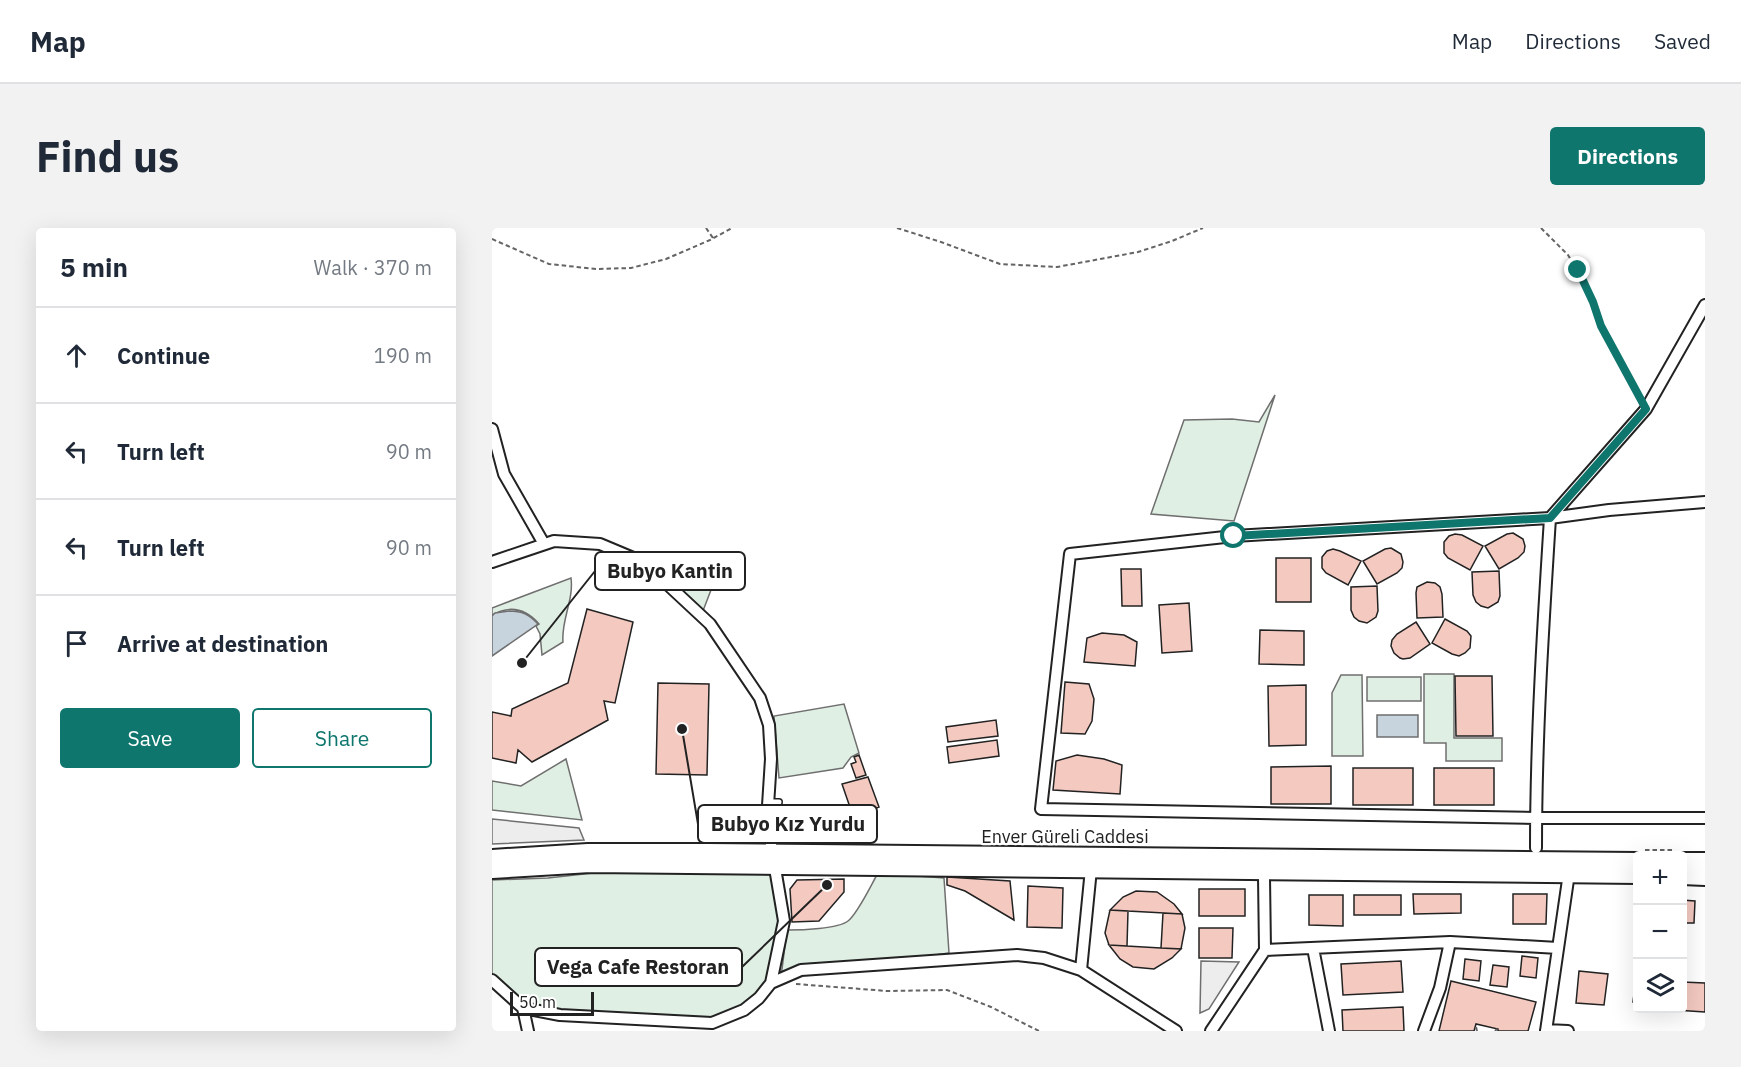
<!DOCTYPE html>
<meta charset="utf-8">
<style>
:root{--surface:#fff;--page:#f2f2f3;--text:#1f2937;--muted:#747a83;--line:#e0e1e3;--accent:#0f766e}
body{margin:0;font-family:"IBM Plex Sans",sans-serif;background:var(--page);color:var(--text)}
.controls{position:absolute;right:18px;bottom:18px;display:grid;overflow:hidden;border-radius:6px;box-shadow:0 6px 24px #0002}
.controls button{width:54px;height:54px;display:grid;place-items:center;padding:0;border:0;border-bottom:2px solid var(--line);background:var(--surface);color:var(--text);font:30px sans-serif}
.scale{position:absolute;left:18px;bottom:15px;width:84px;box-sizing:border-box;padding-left:6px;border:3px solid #222;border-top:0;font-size:16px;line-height:21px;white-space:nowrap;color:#222;-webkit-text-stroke:4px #fff;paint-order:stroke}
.stop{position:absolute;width:18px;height:18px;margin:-14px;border:4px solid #0f766e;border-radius:50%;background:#fff}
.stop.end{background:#0f766e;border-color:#fff;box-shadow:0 2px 6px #0008}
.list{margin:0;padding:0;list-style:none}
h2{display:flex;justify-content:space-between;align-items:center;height:78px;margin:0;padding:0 24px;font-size:26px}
h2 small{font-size:20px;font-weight:400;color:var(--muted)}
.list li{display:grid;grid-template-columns:39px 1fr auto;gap:18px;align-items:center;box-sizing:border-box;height:96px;padding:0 24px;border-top:2px solid var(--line)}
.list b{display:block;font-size:22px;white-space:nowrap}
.list em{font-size:20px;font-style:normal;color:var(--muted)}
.actions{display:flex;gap:12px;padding:18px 24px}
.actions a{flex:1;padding:14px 0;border:2px solid var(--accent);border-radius:6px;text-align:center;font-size:21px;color:var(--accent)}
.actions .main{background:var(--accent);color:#fff}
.icon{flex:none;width:33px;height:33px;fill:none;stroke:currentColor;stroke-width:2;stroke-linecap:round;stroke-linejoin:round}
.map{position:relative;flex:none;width:1213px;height:803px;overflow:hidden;border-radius:6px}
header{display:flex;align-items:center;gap:36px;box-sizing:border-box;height:84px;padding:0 30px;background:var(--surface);border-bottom:2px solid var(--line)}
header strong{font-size:28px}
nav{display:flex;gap:33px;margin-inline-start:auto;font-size:21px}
.intro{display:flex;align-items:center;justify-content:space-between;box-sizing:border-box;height:144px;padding:0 36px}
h1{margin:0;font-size:42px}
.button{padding:15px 27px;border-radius:6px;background:var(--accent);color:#fff;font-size:21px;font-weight:700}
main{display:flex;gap:36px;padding:0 36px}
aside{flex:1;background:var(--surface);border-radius:6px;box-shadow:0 6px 24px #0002}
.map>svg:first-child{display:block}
.green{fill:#e0efe3;stroke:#6f6f6f;stroke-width:1.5}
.parking{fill:#ededed;stroke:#6f6f6f;stroke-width:1.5}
.water{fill:#c7d3dd;stroke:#6f6f6f;stroke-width:1.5}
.building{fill:#f3c9c0;stroke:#222;stroke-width:1.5}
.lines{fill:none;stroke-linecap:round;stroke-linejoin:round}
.service-casing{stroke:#222;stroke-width:8}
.minor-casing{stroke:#222;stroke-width:14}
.primary-casing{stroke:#222;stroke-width:20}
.path{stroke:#646464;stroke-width:2;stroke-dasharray:4.5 3;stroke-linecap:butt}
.service{stroke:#fff;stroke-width:5}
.minor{stroke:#fff;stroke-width:10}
.primary{stroke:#fff;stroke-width:16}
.route{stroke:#0f766e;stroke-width:8}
.labels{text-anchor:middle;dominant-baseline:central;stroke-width:4.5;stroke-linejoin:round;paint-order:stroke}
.street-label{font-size:18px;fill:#222;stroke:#fff}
.leader{fill:none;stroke:#222;stroke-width:2}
.callout-dot{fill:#222;stroke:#fff;stroke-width:2}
.callout{fill:#fff;stroke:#222;stroke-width:2}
.callout-label{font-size:20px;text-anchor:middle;font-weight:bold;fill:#222}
</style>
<header>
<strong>Map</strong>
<nav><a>Map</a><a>Directions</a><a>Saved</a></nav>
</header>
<div class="intro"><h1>Find us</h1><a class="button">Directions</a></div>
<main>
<aside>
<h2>5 min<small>Walk · 370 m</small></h2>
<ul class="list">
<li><svg class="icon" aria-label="ahead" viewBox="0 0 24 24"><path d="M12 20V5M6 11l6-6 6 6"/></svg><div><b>Continue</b></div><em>190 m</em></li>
<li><svg class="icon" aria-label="left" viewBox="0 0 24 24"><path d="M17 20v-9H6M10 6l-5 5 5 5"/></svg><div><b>Turn left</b></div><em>90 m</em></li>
<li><svg class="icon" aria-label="left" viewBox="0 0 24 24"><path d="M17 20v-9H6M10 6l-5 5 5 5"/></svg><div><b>Turn left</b></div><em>90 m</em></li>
<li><svg class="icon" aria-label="arrive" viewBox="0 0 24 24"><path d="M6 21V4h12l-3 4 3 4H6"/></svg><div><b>Arrive at destination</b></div></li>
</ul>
<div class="actions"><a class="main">Save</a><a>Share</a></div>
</aside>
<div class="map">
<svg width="1213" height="803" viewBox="0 0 1213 803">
<rect width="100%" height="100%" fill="#fff"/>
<path class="green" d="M783,167L742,293L659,286L692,192L740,191L767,194Z
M195,349H224L209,388L174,355Z
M79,350C82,372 69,392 71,414L50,427L48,406L44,398L47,396C34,381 18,377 0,387V380Z
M932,446H962V510H1010V533H954V515H932Z
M849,447H870L871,528H840V465Z
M875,449H929V473H875Z
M352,476L367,525L359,529L351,540L287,550L282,488Z
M74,531L90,592L0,582V553L29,558Z
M178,643L283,645L292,693L279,755L267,770L220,795L31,780L0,752V652L56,650L101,645Z
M386,645L452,650L457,725L289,749L295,702C309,702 346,701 356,693C366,685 379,657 386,645Z"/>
<path class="parking" d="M0,591L87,600L92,612L0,616Z
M709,733L747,734L717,781L708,785Z"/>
<path class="water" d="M17,383C30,383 37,386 46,396L0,428V388L3,385Z
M885,487H926V509H885Z"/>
<path class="building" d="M1021,305L1031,311L1033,318L1032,324L1026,330L1007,341L993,318L1015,306Z
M963,306L970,307L991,318L978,342L956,330L952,325V314L957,308Z
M899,320L909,326L911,334L910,340L905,345L885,356L871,333L893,321Z
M841,321L848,323L869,333L856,357L834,345L830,340V329L835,323Z
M784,330H819V374H784Z
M629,341H649L650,378H630Z
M1007,343L1008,368L1006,374L996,380L989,378L984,374L981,367L980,344Z
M935,354L943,355L948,359L950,366L951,389L925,390L924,365L925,359Z
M885,358L886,383L884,389L875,395L867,393L862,389L859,382V359Z
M697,375L700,423L670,425L667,377Z
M95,381L141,394L123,475L112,473L116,492L40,534L26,522L24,535L0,530V484L19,488L20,481L76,455Z
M953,391L975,403L979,408L978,420L973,425L967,428L960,426L940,415Z
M924,394L938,416L918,430L911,431L908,430L902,425L899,418L900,412L905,406Z
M768,402L812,403V437L767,436Z
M610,405L632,407L645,414L643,438L592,434L595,410Z
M963,448H1000L1001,508H964Z
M573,454L597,456L602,471L600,493L593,506L569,505Z
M166,455L217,456L215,547L164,546Z
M814,457V517L777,518L776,458Z
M504,492L506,508L456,514L454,499Z
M505,512L507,528L457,535L455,519Z
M367,527L374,547L364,550L359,536L364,534L362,529Z
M585,527L612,531L630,537L628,566L561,562L564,533Z
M839,538V576H779V539Z
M861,540H921V577H861Z
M942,540H1002V577H942Z
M376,549L387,579L361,588L350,556Z
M455,649L518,653L522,692L473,663L455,657Z
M352,651V664L327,693L300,694L298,661L305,652Z
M536,658L571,660L570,700L535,699Z
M707,661H753V688H707Z
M644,663L665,664L682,676L690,686L618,682L631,669Z
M921,666H969V685L922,686Z
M1021,666H1055L1054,696H1021Z
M817,667H851V698L817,697Z
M862,667H909V687H862Z
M1190,672L1203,673L1202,695H1190Z
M618,682L636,683L635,718L617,717L613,705Z
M671,685L690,686L693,700L689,721L669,720Z
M707,700H741L740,730H707Z
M617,717L669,720L689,721L680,730L662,741L641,739L628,731Z
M1030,728L1046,730L1044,750L1028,748Z
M973,731L989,733L987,753L971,751Z
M909,733L911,764L851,767L849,736Z
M1001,737L1017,739L1015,759L998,757Z
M1145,742H1146V774H1141Z
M1087,743L1116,746L1112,777L1084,775Z
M959,753L1044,774L1036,803H1006V801L984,796L982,803H947Z
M1190,754L1213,755V784L1183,782V780H1190Z
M911,779L912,803H851L850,782Z"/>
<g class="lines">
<g class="service-casing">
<path id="service" d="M280,578V574H287"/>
</g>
<g class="minor-casing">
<path id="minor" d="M1213,77L1154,181L1058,290L742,308L578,326L549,581L1044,590H1213
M0,201L12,246L52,316
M0,334L62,313L108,316L139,329L174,355L218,396L268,470L277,497L279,531L275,593L292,693L279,755L267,770L252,782L220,795L68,787L31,780L0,752
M1044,620C1044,510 1051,400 1058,290L1117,282L1213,274
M958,714L1066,720
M821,720L837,803
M773,722L958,714L948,760L932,803
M589,742L599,641
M279,755L309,742L525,727L552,730L589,742L684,803
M31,780L36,803
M1054,802L1076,803
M719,803L773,722L772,649
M1054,803L1077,645"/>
</g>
<g class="primary-casing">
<path id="primary" d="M0,630L96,624H215L1146,633
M1190,633H1213
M0,642L98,636L1146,647
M1190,648L1213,649"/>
</g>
<path class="path" d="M214,0L221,10
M405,0L449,14L508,36L565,39L646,24L680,13L711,0
M1049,0L1076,27L1085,42L1101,74L1109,98L1148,170
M0,11L57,36L104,41L139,40L174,31L218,12L240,0
M1153,622H1183
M304,756L395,763L455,762L499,779L547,803
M984,799L985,803
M1003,803L1005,801"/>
<use href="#service" class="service"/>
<use href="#minor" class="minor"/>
<use href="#primary" class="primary"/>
</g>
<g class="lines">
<path class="route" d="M742,308L1058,290L1154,181L1109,98L1101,74L1086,42"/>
</g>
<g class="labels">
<g class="street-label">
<text x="573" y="608">Enver Güreli Caddesi</text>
</g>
</g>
<path class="leader" d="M30 435L103 343M190 501L206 596M335 657L250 739"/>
<g class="callout-dot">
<circle cx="30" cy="435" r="6"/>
<circle cx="190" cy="501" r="6"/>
<circle cx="335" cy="657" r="6"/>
</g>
<g class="callout">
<rect x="103" y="324" width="150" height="38" rx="6"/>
<rect x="206" y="577" width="179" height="38" rx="6"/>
<rect x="43" y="720" width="207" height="38" rx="6"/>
</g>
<g class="callout-label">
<text x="178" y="350">Bubyo Kantin</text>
<text x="296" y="603">Bubyo Kız Yurdu</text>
<text x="146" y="746">Vega Cafe Restoran</text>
</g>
</svg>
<div class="controls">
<button>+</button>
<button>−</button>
<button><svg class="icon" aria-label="layers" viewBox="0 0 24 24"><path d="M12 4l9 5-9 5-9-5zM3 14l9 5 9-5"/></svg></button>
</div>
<div class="scale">50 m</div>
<div class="stop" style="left:742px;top:308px"></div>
<div class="stop end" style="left:1086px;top:42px"></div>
</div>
</main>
